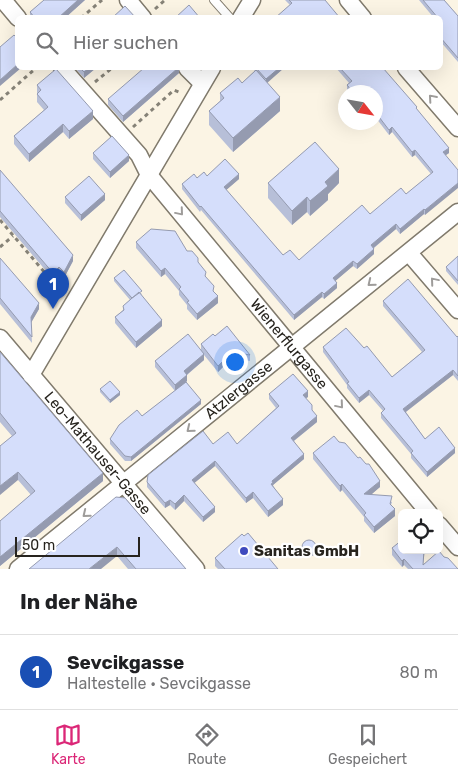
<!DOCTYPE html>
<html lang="de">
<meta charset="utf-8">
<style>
:root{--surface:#fff;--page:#f6f6f6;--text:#202124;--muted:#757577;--line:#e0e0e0;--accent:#db2777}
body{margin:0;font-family:Rubik,sans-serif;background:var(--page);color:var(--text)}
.controls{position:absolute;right:15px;bottom:15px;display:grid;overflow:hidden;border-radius:8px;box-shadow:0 5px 20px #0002}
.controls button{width:45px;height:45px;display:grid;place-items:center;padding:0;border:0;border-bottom:1px solid var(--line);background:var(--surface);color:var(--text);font:25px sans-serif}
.compass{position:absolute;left:338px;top:85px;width:45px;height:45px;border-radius:50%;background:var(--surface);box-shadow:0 5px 20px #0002;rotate:121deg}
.scale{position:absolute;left:15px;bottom:12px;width:125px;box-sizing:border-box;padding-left:5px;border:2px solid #27241e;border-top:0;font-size:14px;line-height:18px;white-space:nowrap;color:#27241e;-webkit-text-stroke:4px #fff;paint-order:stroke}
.you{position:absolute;left:234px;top:361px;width:18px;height:18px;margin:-12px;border:4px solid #fff;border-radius:50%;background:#1a73e8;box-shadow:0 0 0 8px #1a73e833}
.badge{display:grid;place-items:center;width:32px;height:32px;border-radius:50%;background:var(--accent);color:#fff;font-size:16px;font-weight:700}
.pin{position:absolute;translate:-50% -41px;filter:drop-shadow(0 1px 2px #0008)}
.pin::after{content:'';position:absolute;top:26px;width:18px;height:15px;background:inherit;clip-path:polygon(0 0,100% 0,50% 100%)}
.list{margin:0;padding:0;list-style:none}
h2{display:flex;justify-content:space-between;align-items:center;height:65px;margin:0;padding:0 20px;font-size:21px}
h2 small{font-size:16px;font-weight:400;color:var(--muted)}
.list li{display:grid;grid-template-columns:32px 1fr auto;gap:15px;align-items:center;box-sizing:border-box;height:75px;padding:0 20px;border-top:1px solid var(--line)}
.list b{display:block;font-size:19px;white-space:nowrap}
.list p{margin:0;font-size:16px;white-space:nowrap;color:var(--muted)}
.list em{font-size:16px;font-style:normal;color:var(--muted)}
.icon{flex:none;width:28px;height:28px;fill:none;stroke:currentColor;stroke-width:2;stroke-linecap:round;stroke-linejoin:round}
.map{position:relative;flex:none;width:458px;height:569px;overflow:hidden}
.search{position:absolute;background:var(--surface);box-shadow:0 5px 20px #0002;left:15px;right:15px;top:15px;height:55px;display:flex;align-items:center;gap:12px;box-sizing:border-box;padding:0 18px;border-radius:8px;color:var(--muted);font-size:19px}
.sheet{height:140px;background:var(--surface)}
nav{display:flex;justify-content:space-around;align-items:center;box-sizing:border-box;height:70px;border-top:1px solid var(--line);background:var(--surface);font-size:14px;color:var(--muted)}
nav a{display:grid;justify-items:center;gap:2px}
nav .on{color:var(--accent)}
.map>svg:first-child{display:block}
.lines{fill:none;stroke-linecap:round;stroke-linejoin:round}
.lane-casing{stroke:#807a6c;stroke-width:10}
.street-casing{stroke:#807a6c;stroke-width:19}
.path{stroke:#868277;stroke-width:3;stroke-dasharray:4 4;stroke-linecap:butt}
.lane{stroke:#fff;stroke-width:8}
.street{stroke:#fff;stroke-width:16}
.wall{fill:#b7bfd8}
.shaded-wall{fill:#959bb0}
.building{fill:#d5defb;stroke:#959bb0}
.oneway{stroke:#9e9c9a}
.poi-dot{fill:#3f4abe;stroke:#fff;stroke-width:2}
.labels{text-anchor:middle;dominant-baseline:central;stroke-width:4.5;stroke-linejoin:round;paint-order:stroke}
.street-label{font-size:15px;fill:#27241e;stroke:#fff}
.poi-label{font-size:15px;font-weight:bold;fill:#27241e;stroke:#fff;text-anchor:start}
</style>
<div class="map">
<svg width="458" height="569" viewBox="0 0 458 569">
<rect width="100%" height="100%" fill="#fbf4e4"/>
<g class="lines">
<g class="lane-casing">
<path id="lane" d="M214,0L230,18"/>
</g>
<g class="street-casing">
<g id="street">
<path d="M3,0L18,18"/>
<path d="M128,0L143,18"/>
<path d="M348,0L363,18"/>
<path d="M241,18L252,0"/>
<path id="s1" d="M62,68L139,155L149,175L429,513"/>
<path d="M187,68L202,83"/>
<path d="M406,68L458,128"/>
<path d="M409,253L458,310"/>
<path id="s2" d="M0,338L196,569"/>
<path d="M31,375L212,68"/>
<path d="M439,525L458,547"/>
<path id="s3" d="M18,569L458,212"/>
</g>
</g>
<path class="path" d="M155,9L165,0
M81,18L102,0
M95,82L112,68
M0,100L36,68
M133,127L174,90L179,92
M0,220L63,294
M0,247L13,236"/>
<use href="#lane" class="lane"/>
<use href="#street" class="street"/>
</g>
<path class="wall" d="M44,0H85L65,18H30V12Z
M285,0H325L290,5Z
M419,0H445V1L458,16V62L440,41V18H434Z
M75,68H96L84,78Z
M179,68V73L123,122L108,105V99Z
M252,68H284L267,82L280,111L233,152L209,125V111L220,101V93L242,83L255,71Z
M336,68H383L417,110L449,153L446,155L425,215L424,214L400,234L396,229L374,248V254L357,269L353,266L335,281L337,288L324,299L322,297L294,320L201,210L200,212L182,189V184L197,178L207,176L239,179L226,190L283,255L299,260L370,214L406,194L431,174L415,155L412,157L392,132L389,135L376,118V92H349L347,90V85L349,83Z
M37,85L93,119L69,139L63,132L29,162L14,144V136L44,110L37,102Z
M93,153L129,161L110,178L93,159Z
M0,170L73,261L64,278L59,273L53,279L0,217Z
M268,183H339L328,194V200L310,216L307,212L292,225L268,198Z
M65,197L105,200L81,221L65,203Z
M136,242L187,251L198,262L214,292L218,303L197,320L187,309V305L179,295V291L165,274L161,277L136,248Z
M458,256V285L446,271V267Z
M0,258L39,309L31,322L32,343L0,304Z
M114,278L142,294L141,295L162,326L136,348L115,323V317L123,310V306L130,300L114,281Z
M383,301L457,337L458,336V381L453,375L406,412L425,439L455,453L427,477L411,458V454L381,418V413L383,411L369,395L359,403L347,388V385L323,352V347L364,348L392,377L422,352L383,306Z
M215,336L250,355V361L232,358V368L223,367L218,372L204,355V360L187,375V381L186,382L201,404L131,461H125L110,444V439L142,416L175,391L155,367V361L201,350V344Z
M0,352L103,481L0,566V521L31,495L18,480L12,436L0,422Z
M100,389L120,395L110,403L100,392Z
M269,394L308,397L306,398L317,422L294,441L304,459L273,485L283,505L268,517L253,498L246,503L215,466L194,483L215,512L203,522L184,501L175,510L170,505L165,508L147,487V482L213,444H237L276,408L269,399Z
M313,453L380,487L370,495L392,502L391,505L395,516L374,533L364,521V517L342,490L340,492L313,459Z
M116,497L186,569H128L117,556Z
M302,547L317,550L314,555L309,557L304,555L302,550Z
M392,548L402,550H425L423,564L444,557L458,569H408L404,565L402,567L392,555Z
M215,558L278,569H218L215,566Z"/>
<path class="shaded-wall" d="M78,0H85L65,18H58Z
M18,64V68H21L0,86V80Z
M89,68H96L84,78V72Z
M178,68H179V73L123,122V116Z
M279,68H284L266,84V79Z
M280,97V111L233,152V138Z
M93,111V119L69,139V131Z
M63,124V132L29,162V154Z
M392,127V132L389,135V130Z
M449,148V153L443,157V152Z
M415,150V155L412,157V152Z
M129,155V161L110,178V172Z
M339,169V183L328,194V200L310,216V201L325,182Z
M239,174V179L224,192V187Z
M458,183V188L425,215V210Z
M105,194V200L81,221V215Z
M307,197V212L292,225V211Z
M424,209V214L400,234V229Z
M396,224V229L371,250V245Z
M374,249V254L357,269V264Z
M73,255V261L64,278V272Z
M353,261V266L333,283V278Z
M59,267V273L53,279V273Z
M165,268V274L161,277V271Z
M337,283V288L324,299V294Z
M322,292V297L294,320V315Z
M218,296V303L197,320V314Z
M39,303V309L31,323V317Z
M162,320V326L136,348V342Z
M204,354V360L184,377V371Z
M223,361V367L218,372V366Z
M453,370V375L403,414V409Z
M187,375V381L175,392V385Z
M369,390V395L359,403V398Z
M308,391V397L303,400V395Z
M120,392V395L110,403V400Z
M201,400V404L131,461V457Z
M317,416V422L291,443V438Z
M455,448V453L427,477V472Z
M304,454V459L273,485V488L271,489L272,481Z
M215,461V466L192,485V480Z
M18,472V480L0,495V486Z
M103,473V481L0,566V557Z
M380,481V487L364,501V494Z
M342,484V490L340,492V486Z
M253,492V498L246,503V498Z
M184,495V501L175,510V504Z
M283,499V505L268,517V511Z
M170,500V505L165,508V503Z
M215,507V512L203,522V517Z
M395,509V516L374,533V527Z
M117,547V556L101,569H89Z
M317,547V550L314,555L309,557V554Z
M404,559V565L402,567V561Z"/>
<path class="building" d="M44,0H78L58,18H35L30,12Z
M289,0H325L340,18H275L292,3Z
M423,0H444L458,16V58L440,37V18H438Z
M189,5L200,18H175Z
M125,6L136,18H112Z
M14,35L18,39V64L0,80V47Z
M80,68H89L84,72Z
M144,68H178L123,116L108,99Z
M256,68H279L266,79Z
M340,68H383L417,107L416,108L449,148L443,152L458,170V183L425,210L424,209L400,229L396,224L371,245L374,249L357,264L353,261L333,278L337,283L324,294L322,292L294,315L201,206L200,207L182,184L194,174L197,178L204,172L207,176L225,159L239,174L224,187L283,255L290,250L299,260L362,205L370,214L401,188L406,194L433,172L415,150L412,152L392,127L389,130L376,113V92H353L347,85L352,81Z
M56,69L93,111L69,131L63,124L29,154L14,136L48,107L37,94L41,90L37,85Z
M256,70L280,97L233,138L209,111L224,98L220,93L238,78L242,83Z
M112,136L129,155L110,172L93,153Z
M315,142L339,169L325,182L328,186L310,201L307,197L292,211L268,183Z
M0,170L73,255L64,272L59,267L53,273L0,211Z
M89,176L105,194L81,215L65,197Z
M151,229L175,231L187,251H192L198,258V262L206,272L205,276L214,286L213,291L218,296L197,314L187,302L189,301L179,289L181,287L165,268L161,271L136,242Z
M458,256V281L446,267Z
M0,258L39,303L31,317L32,337L0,298Z
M124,270L142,291L132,298L114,278Z
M408,279L457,337L458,336V376L453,370L403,409L425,439L439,427L455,448L427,472L411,453L413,451L381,413L385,409L369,390L359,398L347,383L349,382L323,347L346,328L364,348L367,346L392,377L425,350L383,301Z
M139,292L162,320L136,342L115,317L124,310L123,306Z
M227,326L250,355L232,352V362L223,361L218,366L201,344L213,334L215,336Z
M188,334L204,354L184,371L187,375L175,385L155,361Z
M0,352L103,473L0,557V521L35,491L18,472L0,486V446L16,433L0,413Z
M293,374L308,391L303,395L312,405V410L317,416L291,438L304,454L272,481L273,483L271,484L283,499L268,511L253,492L246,498L215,461L192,480L215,507L203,517L184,495L175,504L170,500L165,503L147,482L148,475L203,431L213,444L228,432L237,444L279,406L269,394Z
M110,381L120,392L110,400L100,389Z
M186,382L201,400L131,457L125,456L110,439L119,425L137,410L142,416Z
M334,436L339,442L345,443L358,458L360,457L366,464H369L380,481L364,494L392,496L390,504L395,509L374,527L364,515L366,513L342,484L340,486L313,453Z
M116,497L125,498L186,569H136L117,547L89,569H29Z
M248,533L278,569H225L215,558L242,534L244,536Z
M402,540V550H424L423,565L439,551L444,557L448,558L458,569H413L404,559L402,561L392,548Z
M302 547a7 7 0 1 1 14 0a7 7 0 1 1-14 0Z"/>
<defs><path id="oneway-chevron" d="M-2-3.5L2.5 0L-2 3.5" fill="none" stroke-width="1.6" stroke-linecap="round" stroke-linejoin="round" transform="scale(1.25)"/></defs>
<g class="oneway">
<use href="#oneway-chevron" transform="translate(432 98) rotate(-131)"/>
<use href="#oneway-chevron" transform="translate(180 212) rotate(50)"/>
<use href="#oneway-chevron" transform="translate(434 281) rotate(-130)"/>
<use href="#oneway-chevron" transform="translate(371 283) rotate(141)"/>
<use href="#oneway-chevron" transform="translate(340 405) rotate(50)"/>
<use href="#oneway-chevron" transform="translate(190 429) rotate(141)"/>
<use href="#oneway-chevron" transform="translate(86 514) rotate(141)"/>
</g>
<circle class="poi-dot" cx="244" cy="551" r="5"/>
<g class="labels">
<g class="street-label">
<text stroke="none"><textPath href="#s1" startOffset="358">Wienerflurgasse</textPath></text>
<text stroke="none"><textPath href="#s3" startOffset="284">Atzlergasse</textPath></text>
<text stroke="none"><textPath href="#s2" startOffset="151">Leo-Mathauser-Gasse</textPath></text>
</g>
<g class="poi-label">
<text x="254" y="551">Sanitas GmbH</text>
</g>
</g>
</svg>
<div class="controls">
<button><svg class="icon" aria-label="locate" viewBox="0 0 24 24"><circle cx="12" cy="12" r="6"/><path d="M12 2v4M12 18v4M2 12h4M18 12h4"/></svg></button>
</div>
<svg class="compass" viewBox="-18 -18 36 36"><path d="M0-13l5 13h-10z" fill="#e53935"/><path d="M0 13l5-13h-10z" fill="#757577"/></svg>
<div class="scale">50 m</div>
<div class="you"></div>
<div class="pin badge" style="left:53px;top:309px;background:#1a4fb4">1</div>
<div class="search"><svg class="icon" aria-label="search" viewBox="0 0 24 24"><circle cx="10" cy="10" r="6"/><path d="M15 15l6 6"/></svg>Hier suchen</div>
</div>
<section class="sheet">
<h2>In der Nähe<small></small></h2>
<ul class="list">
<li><span class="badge" style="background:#1a4fb4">1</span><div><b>Sevcikgasse</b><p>Haltestelle · Sevcikgasse</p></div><em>80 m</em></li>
</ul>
</section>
<nav>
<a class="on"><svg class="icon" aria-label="map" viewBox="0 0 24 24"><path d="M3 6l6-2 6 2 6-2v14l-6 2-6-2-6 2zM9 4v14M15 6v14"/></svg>Karte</a>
<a><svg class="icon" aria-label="directions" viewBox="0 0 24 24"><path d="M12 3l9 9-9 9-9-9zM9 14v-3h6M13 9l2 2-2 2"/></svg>Route</a>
<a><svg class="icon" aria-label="saved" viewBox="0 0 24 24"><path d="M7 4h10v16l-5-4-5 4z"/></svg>Gespeichert</a>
</nav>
